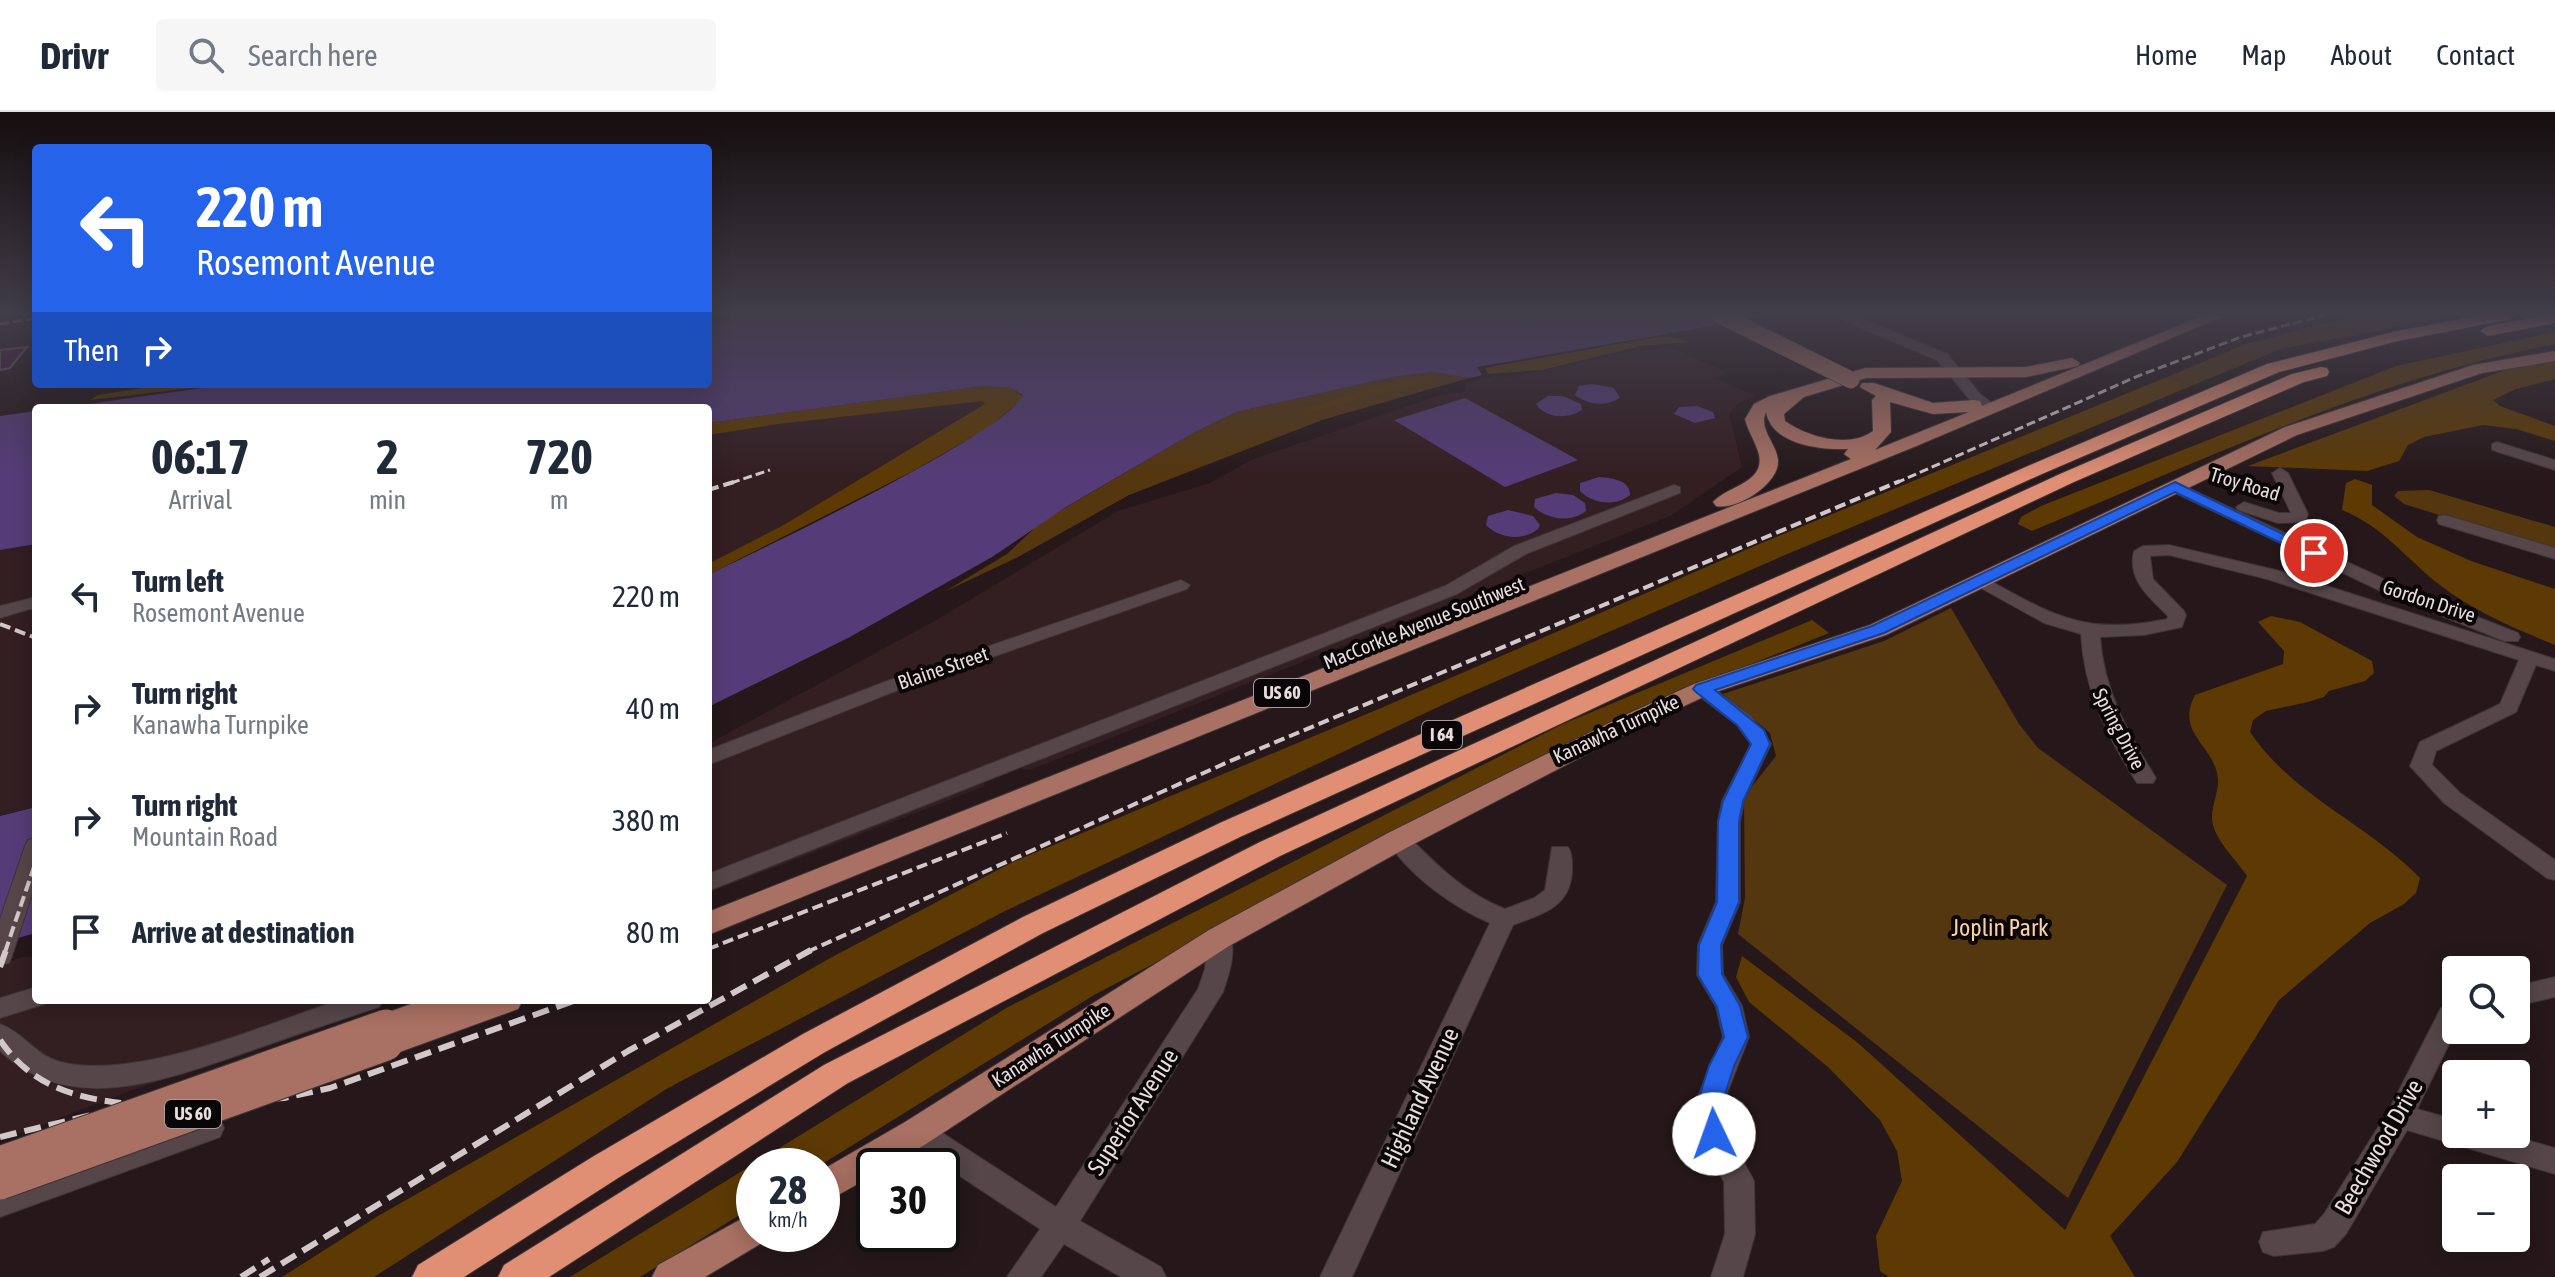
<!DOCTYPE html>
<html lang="en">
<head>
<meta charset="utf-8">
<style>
	body { margin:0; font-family:"Asap Condensed",sans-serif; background:#f6f6f7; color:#1f2937; height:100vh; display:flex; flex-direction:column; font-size:30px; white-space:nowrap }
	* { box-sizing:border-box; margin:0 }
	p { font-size:26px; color:#747a83 }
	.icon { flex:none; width:44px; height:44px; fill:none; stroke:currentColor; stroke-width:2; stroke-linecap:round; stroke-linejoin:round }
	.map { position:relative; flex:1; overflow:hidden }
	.panel { position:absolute; left:32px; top:292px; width:680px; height:600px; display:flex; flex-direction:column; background:#fff; border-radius:8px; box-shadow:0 4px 20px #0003 }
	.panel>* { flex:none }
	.banner { position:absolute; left:32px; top:32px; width:680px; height:244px; border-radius:8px; box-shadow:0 4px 20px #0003; background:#2563eb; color:#fff; overflow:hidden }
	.controls { position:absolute; left:2442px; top:844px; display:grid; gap:16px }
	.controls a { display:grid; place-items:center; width:88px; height:88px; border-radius:8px; background:#fff; box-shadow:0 4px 20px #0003; font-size:40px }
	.speed { position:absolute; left:736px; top:1036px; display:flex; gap:16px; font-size:40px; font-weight:700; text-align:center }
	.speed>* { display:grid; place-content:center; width:104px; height:104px; border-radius:50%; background:#fff; box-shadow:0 4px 20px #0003; line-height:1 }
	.speed small { font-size:20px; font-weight:400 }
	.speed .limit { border:4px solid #111; border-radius:12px; background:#fff; color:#111 }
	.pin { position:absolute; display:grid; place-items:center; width:68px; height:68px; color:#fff; margin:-34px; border:4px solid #fff; border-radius:50%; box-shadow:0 2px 8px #0007 }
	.me { position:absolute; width:88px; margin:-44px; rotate:357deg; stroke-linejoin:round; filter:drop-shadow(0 0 6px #0008) }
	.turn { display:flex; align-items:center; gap:28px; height:168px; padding:0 32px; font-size:36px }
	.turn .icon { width:104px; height:104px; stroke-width:2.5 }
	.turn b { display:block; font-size:56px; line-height:68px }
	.then { display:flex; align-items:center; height:76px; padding:0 32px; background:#0003; gap:16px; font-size:30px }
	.eta { display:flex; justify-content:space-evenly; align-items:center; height:136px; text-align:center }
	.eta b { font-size:48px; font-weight:700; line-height:56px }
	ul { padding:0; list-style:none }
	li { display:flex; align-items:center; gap:24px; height:112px; padding:0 32px }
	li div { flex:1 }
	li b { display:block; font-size:30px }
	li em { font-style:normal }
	header { display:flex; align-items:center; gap:48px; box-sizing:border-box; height:112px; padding:0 40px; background:#fff; border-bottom:2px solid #e0e1e3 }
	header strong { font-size:38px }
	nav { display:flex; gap:44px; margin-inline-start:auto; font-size:28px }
	.search { width:560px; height:72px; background:#f6f6f7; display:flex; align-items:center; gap:20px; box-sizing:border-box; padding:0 28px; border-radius:8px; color:#747a83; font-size:30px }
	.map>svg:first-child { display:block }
	.built { fill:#331e22 }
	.green { fill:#55370f }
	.forest { fill:#5d3a04 }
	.water { fill:#553c78 }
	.building { fill:#481340; stroke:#685b65; stroke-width:2 }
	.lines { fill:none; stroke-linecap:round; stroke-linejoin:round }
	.minor-casing { stroke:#3e3436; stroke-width:2 }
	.major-casing { stroke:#3e3436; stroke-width:2 }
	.highway-casing { stroke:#3e3436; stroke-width:2 }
	.minor { fill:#564649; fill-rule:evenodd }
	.major { fill:#a97163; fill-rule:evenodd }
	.highway { fill:#e08e74; fill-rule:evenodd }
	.rail-far2 { stroke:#d2c7c9; stroke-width:3; stroke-dasharray:9 4; stroke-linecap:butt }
	.rail-far1 { stroke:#d2c7c9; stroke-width:4; stroke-dasharray:11 5; stroke-linecap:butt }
	.rail { stroke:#d2c7c9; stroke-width:6; stroke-dasharray:17 8; stroke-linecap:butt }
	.major-bridge-far1-casing { stroke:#3e3436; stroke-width:18; stroke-linecap:butt }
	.major-bridge-casing { stroke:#3e3436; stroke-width:35; stroke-linecap:butt }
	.major-bridge-far1 { stroke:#a97163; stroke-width:17 }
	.major-bridge { stroke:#a97163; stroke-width:33 }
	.route { fill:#2563eb; stroke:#184099; stroke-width:2 }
	.labels { text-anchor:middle; stroke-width:8; stroke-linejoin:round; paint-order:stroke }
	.shield { fill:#0a0506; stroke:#a59c9e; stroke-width:2 }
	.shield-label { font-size:18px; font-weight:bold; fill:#e8dddf }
	.street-label { font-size:20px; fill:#e8dddf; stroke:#0a0506 }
	.near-park-label { font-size:24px; fill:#f9d0a0; stroke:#0a0506 }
	.near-street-label { font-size:24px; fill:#e8dddf; stroke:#0a0506 }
</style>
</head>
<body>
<header>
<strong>Drivr</strong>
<div class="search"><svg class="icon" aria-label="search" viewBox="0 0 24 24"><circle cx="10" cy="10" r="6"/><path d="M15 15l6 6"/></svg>Search here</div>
<nav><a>Home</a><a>Map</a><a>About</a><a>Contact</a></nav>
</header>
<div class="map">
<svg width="2555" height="1165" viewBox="0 0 2555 1165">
	<rect width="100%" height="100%" fill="#26181a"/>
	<g class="built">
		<polygon points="1671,236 1728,261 1715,266 1755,284 1740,290 1729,302 1742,355 1672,403 1030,658 1022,657 1013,652 982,666 985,674 708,781 708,632 940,506 1118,399 1210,371 1251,348 1440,283 1465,279 1467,270 1496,264 1511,265 1628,240"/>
		<polygon points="1019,280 708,463 708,311 901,283"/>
		<polygon points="36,432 36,695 0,703 0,438"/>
		<polygon points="24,845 36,846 36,888 397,888 127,980 0,1029 0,852"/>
	</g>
	<g class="green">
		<polygon points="2356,203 2460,203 2281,237 2191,274 2167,265 2243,233"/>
		<polygon points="1433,260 1469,266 1322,308 1129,383 1018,445 944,480 1007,442 1041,410 1195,320 1236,300 1393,265"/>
		<polygon points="2429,378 2555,415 2555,439 2404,392 2394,384 2398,379"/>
		<polygon points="1951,496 2019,612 2038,636 2227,773 2068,1086 1738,822 1745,786 1744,690 1750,677 1776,644 1770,621 1723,582 1884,529"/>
	</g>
	<g class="forest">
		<path d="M2555,220V232C2373,267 2202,348 2032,419L2018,412L2021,405L2041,394L2396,254Z"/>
		<polygon points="1657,225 1673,225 1689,230 1641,234 1542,258 1488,262 1485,256"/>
		<polygon points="2555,247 2555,267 2516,277 2493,288 2500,294 2555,314 2555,329 2516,317 2483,313 2424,325 2408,333 2399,349 2367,359 2248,354 2516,254"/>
		<polygon points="1429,264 1439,267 1306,301 1304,297 1392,270"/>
		<polygon points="2167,265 2191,274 1792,440 1453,588 1005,799 668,976 374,1165 282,1165 378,1104 832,845 1013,750 1381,596 1764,430"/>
		<polygon points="168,272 225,272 90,288 98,283"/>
		<polygon points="985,274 1010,276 1023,284 1022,288 986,317 913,359 708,463 708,452 782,414 985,292 983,289 778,312 708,323 708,311"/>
		<path d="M2355,367L2372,373V393L2417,425L2471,449L2555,477V533C2516,517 2473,499 2440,473C2405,446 2384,415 2342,398L2346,371Z"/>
		<path d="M2271,504L2300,510L2372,549L2374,561L2365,569L2329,579L2324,585L2308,590L2266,599L2253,608L2250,620C2293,684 2368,712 2420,766L2416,781L2404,792L2370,811L2279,888L2177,1050L2110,1124L2135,1165H1889L1880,1159L1876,1124L1902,1069L1897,1039L1880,1008L1828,955L1749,890L1736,865L1742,844L1858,931L2065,1118L2247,764C2236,747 2212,726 2212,705C2212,690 2221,677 2217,661C2210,631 2176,620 2195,583L2283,552L2284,539L2258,510Z"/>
		<polygon points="1812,508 1829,521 1634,599 1094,883 819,1054 754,1054 754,1094 640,1165 570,1165 1008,895 1563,612"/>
	</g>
	<g class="water">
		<path d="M1760,203L1690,218L1477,255L1482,263L1469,266L1433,260L1393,265L1236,300L1195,320L1066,395L992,445L848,526L708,595V463C757,439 1009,320 1023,283L1010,276L985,274L708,311V296H60L230,272H708V212L744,204Z"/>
		<path d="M1593,272L1614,276L1620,286C1606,295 1588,293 1575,283L1579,274Z"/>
		<path d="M1548,284H1563L1581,292L1582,298C1568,307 1546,307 1536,292Z"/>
		<polygon points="1465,286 1578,348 1505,375 1394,308"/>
		<polygon points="1697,294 1713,300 1715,306 1695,311 1674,302 1679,295"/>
		<polygon points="36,299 36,432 0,438 0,304"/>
		<path d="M1599,365C1612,366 1630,368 1630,383C1615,395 1593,392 1580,379V371Z"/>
		<path d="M1556,381L1573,383L1585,391L1586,399C1571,411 1548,408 1534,395L1535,387Z"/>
		<path d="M1508,398L1533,404L1540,413L1538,417C1523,429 1500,427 1486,413L1488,404Z"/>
		<polygon points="36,695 36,821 0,831 0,704"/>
	</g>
	<polygon class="building" points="27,235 10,256 0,258 0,238"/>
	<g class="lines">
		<g class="minor-casing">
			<g id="minor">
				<polygon points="1842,203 1853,203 1947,242 1981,283 1999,296 1992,300 1971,289 1937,248 1842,208"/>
				<polygon points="2497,330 2555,348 2555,358 2492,338 2492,332"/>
				<polygon points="2280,356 2288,361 2308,402 2305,410 2278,411 2238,398 2236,395 2244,390 2279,401 2291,401 2272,361"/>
				<polygon points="2175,370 2399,474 2518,521 2520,525 2518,529 2504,529 2387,482 2169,378 2167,375"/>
				<polygon points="1674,373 1680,375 1680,381 1526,442 1457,482 708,779 708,762 1445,474 1514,434"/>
				<polygon points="2445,403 2555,436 2555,447 2439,412 2437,408 2439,404"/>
				<path d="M2169,433L2280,459L2555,547V559L2536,553L2516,600L2436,639L2432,653L2460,681L2555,748V768L2547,766L2444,691L2410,654L2420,630L2500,592L2519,548L2267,467L2169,443L2150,444L2153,467L2184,499L2186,503L2182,515L2144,523L2100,525C2104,579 2128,621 2156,666L2153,671H2137C2107,624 2084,579 2081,522L2044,511L1970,470L1979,465L1985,466C2054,504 2086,524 2167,507L2168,504C2149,485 2127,468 2134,439L2143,434Z"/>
				<polygon points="1181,468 1190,473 1187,477 901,577 708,653 708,638 887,569"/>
				<polygon points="36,485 36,498 30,497 0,506 0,494"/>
				<polygon points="1702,571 1709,573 1751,604 1771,632 1744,689 1740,710 1740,790 1722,833 1723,862 1742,894 1749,925 1724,989 1728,1021 1754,1069 1755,1122 1743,1165 1711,1165 1725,1122 1724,1070 1700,1022 1696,989 1723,925 1716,895 1697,863 1698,833 1716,790 1718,710 1722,689 1751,632 1736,612 1695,581 1692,577"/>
				<path d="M1398,720L1406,722C1437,753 1464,781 1505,797L1534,786L1545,778L1552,735H1568C1573,743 1572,752 1572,761C1569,796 1542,802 1513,813L1352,1165H1320L1490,811C1453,795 1408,763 1387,728L1390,722Z"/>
				<polygon points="36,726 36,770 12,844 9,851 0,853 0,807 25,734 28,728"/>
				<path d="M1219,817L1228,820C1238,837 1229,862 1223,880L1080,1109L1161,1155L1166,1165H1121L1064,1132L1041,1165H1007L1040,1117L907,1029L903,1020L907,1011L917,1008L927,1011L1056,1095L1198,877L1205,857L1207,826L1210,820Z"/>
				<polygon points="2555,865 2555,885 2516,894 2516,874"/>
				<polygon points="36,875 36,888 47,888 45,892 0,906 0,886"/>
				<path d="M339,888H383L379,895C336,909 293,924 250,939C170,966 72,1007 0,939V912C23,920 36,944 61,950C137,969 264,913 339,888Z"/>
				<polygon points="2456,891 2456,918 2417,997 2456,1008 2456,1022 2505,1022 2555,1036 2555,1062 2407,1018 2346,1122 2334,1135 2323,1139 2274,1144 2263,1140 2259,1130 2263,1120 2315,1112 2324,1102 2390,996 2441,896"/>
				<polygon points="210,1004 220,1007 224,1016 220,1025 0,1105 0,1079"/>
			</g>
		</g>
		<g class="major-casing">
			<g id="major">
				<path d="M2205,203H2226L1914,335L708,823V800L1851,347L1844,342L1848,337C1821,338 1772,333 1766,300C1758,317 1777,332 1778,348C1780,372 1736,399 1716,394L1713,390C1727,374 1765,371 1759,343C1756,330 1748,320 1745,307L1754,292L1770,284L1865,256L2026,255L2072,246L2080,251L2078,254L2026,265L1866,266L1804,285L1784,302L1785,309C1807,325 1849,337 1873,319L1872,288L1876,284L1860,275L1862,271H1874L1933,291L1974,288L1980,289L1982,294ZM1890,290L1933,302L1969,300L1875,338L1891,320Z"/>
				<polygon points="2555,239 2555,249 2482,261 2297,323 1886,523 1710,582 1641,614 1408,735 1229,834 929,1030 890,1054 874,1054 874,1063 822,1092 822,1058 905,1010 1209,818 1388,721 1623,604 1694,572 1870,513 2285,315 2473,253"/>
				<polygon points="422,888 523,888 518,897 386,945 375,941 370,932 375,923 370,914 375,905"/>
				<polygon points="754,1100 754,1122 769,1122 767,1128 705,1165 652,1165 658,1153"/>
			</g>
		</g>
		<g class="highway-casing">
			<g id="highway">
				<polygon points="2484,203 2515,203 2507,208 2398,229 2279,260 2042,362 1242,724 1043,821 825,940 618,1066 464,1165 412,1165 418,1153 594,1044 803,922 1023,805 1222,710 2028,354 2267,252 2397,219"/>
				<polygon points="2548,203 2555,203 2555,211 2488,224 2480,219 2488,214"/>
				<polygon points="2321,255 2327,256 2329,260 2327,264 2304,270 2074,370 1280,744 848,971 549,1165 498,1165 504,1153 824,953 1260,730 2060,362 2292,262"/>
			</g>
		</g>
		<use href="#minor" class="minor"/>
		<use href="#major" class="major"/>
		<use href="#highway" class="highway"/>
		<g class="rail-far2">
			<polyline points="0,212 36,206"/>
			<polyline points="731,371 770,358"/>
			<polyline points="1896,371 2138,264 2241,225 2325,203"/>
		</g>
		<g class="rail-far1">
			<polyline points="708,378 737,369"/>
			<polyline points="0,512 36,526"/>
			<polyline points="708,837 1007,721"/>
			<polyline points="5,840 36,749"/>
			<polyline points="807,840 1228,650 1900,369"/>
		</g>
		<g class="rail">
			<polyline points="0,855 6,838"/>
			<path d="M0,928C30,972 70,985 121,991"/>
			<polyline points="0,1025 112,998 284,986 330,976 576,888"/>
			<polyline points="241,1165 269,1147"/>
			<polyline points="260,1165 628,939 811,838"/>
		</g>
		<g class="major-bridge-far1-casing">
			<polyline id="major-bridge-far1" points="1720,203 1851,268"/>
		</g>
		<g class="major-bridge-casing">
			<g id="major-bridge">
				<polyline points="0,1051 386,914"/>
				<polyline points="0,1071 386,932"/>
			</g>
		</g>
		<use href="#major-bridge-far1" class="major-bridge-far1"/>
		<use href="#major-bridge" class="major-bridge"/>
	</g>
	<linearGradient id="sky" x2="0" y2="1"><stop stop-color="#150d0e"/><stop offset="0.55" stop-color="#413d49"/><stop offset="1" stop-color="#413d49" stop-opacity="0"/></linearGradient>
	<rect width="2555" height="366" fill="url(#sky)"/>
	<polygon class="route" points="2175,370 2322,441 2314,446 2308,444 2175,380 1884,521 1715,578 1764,618 1770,632 1743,689 1739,710 1739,790 1721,833 1722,862 1740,894 1748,925 1734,954 1723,989 1727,1022 1723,1030 1714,1033 1705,1030 1698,989 1709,954 1724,925 1717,895 1698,863 1699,833 1717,790 1718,710 1723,689 1751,632 1738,614 1696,580 1693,577 1696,573 1872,514"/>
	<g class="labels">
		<g class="shield">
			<rect x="1254" y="567" width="56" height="28" rx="6"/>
			<rect x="1422" y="609" width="40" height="28" rx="6"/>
			<rect x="165" y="988" width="56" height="28" rx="6"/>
		</g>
		<g class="shield-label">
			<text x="1282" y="587">US 60</text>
			<text x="1442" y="629">I 64</text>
			<text x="193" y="1008">US 60</text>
		</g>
		<g class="street-label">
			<text transform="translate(2245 372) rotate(17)" y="7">Troy Road</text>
			<text transform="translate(2429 489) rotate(18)" y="7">Gordon Drive</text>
			<text transform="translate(1424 511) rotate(-22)" y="7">MacCorkle Avenue Southwest</text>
			<text transform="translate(943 556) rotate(-19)" y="7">Blaine Street</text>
			<text transform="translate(1616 617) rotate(-25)" y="7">Kanawha Turnpike</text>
			<text transform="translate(2119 617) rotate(62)" y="7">Spring Drive</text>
			<text transform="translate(1051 933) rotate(-33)" y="7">Kanawha Turnpike</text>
		</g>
		<g class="near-park-label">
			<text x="2000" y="824">Joplin Park</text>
		</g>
		<g class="near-street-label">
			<text transform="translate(1420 986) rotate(-65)" y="8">Highland Avenue</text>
			<text transform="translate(1133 1000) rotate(-57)" y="8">Superior Avenue</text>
			<text transform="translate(2379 1035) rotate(-60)" y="8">Beechwood Drive</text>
		</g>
	</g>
</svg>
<div class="controls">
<a><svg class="icon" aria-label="search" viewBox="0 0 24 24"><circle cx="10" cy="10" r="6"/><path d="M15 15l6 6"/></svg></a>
<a>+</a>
<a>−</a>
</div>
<div class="speed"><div>28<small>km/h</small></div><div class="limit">30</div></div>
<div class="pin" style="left:2314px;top:441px;background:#d93025"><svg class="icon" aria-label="arrive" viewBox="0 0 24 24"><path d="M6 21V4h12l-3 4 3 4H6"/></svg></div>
<svg class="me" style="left:1714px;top:1022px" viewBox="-20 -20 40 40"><circle r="19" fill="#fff"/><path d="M0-13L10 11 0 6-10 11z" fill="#2563eb"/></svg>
<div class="banner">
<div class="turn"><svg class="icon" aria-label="left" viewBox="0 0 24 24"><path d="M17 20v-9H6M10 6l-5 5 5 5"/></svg><div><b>220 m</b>Rosemont Avenue</div></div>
<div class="then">Then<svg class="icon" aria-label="right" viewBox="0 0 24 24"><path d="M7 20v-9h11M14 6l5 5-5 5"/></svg></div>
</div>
<section class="panel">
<div class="eta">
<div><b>06:17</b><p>Arrival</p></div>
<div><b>2</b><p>min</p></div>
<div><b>720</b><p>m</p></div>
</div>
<ul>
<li><svg class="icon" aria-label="left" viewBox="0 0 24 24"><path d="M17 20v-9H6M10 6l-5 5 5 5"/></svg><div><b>Turn left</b><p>Rosemont Avenue</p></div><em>220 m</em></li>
<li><svg class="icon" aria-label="right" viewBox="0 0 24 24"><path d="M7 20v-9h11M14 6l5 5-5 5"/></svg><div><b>Turn right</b><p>Kanawha Turnpike</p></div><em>40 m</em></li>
<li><svg class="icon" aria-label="right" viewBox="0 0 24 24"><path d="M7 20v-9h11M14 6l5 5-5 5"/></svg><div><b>Turn right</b><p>Mountain Road</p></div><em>380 m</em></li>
<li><svg class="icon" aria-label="arrive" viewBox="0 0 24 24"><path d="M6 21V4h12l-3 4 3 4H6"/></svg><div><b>Arrive at destination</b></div><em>80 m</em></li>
</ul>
</section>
</div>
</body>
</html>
